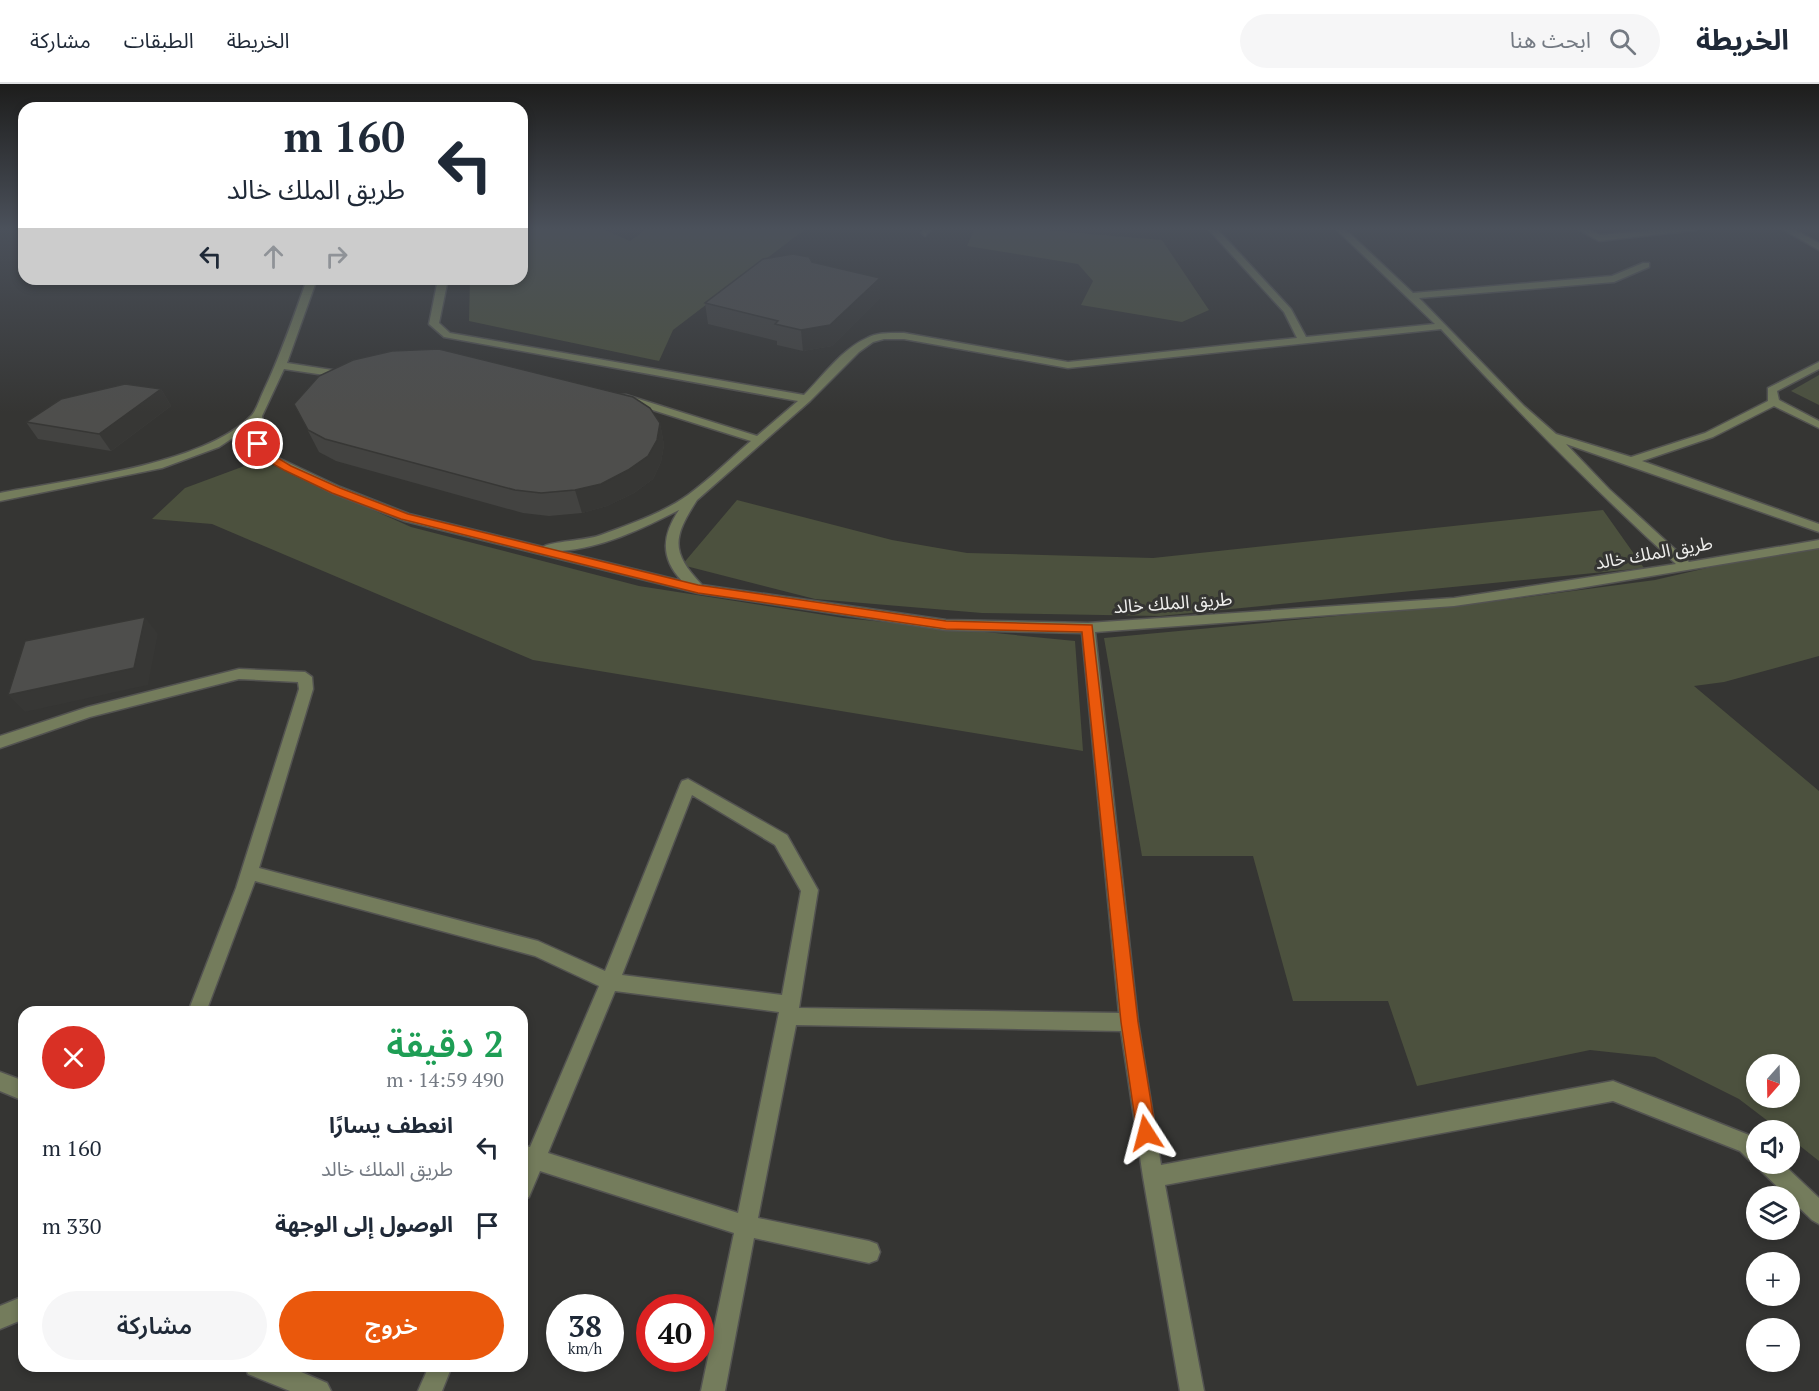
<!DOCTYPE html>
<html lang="ar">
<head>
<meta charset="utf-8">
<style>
	body { margin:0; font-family:"PT Serif","Noto Sans Arabic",serif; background:#f6f6f7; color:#1f2937; direction:rtl; height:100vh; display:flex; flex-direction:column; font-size:22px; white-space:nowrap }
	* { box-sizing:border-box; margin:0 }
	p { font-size:20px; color:#747a83 }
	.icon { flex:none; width:33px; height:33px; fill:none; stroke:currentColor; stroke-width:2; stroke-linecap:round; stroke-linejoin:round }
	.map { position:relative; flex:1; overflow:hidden; direction:ltr }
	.details { position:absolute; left:18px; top:922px; width:510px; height:366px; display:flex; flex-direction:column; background:#fff; border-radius:18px; box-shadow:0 3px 9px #0003; direction:rtl }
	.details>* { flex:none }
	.guide { position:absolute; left:18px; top:18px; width:510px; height:183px; border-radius:18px; box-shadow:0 3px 9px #0003; direction:rtl; background:#fff; color:#1f2937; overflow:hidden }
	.needle { width:39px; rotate:200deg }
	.controls { position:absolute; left:1746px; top:970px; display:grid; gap:12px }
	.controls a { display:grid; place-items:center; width:54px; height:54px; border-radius:50%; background:#fff; box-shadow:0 3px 9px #0003; font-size:30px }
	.speed { position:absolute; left:546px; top:1210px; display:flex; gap:12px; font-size:30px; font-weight:700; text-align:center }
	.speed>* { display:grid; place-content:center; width:78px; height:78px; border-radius:50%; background:#fff; box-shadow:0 3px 9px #0003; line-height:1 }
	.speed small { font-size:15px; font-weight:400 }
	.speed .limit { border:9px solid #d22; background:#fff; color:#111 }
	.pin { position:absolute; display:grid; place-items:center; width:51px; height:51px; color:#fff; margin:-26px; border:3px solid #fff; border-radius:50%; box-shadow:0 2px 6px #0007 }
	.me { position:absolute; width:66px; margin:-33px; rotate:351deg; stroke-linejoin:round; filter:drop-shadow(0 0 4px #0008) }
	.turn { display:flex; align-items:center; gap:21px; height:126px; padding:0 24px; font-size:27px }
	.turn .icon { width:78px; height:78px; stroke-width:2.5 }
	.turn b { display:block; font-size:42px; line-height:51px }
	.lanes { display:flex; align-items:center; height:57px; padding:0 24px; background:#0003; justify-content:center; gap:30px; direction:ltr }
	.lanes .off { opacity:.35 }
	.round { display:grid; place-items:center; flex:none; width:63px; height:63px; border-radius:32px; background:#f6f6f7 }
	.summary { display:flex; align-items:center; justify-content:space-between; height:102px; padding:0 24px }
	h1 { font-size:36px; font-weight:600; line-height:45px; color:#1e9e55 }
	.cta { display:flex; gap:12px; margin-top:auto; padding:12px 24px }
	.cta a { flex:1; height:69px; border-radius:36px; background:#ea580c; color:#fff; font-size:24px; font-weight:600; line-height:69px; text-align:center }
	.cta a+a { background:#f6f6f7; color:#1f2937 }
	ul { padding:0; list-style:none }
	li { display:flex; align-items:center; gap:18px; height:78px; padding:0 24px }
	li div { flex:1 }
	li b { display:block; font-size:22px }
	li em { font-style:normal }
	header { display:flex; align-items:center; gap:36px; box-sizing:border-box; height:84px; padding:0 30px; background:#fff; border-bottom:2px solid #e0e1e3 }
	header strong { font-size:28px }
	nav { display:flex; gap:33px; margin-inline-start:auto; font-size:21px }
	.search { width:420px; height:54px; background:#f6f6f7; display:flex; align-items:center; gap:15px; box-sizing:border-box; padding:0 21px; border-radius:33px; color:#747a83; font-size:22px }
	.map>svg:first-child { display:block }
	.green { fill:#4c513e; fill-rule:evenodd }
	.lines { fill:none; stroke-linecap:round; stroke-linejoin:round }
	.minor-casing { stroke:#535351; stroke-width:3 }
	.minor { fill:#747c5c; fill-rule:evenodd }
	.wall { fill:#434341 }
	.shaded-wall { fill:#373735 }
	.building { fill:#4e4e4c; stroke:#373735; stroke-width:1.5 }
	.route { fill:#ea580c; stroke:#983908; stroke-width:1.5 }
	.labels { text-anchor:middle; stroke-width:6; stroke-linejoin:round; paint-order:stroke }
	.street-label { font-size:18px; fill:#eeeeec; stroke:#353533 }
</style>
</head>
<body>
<header>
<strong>الخريطة</strong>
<div class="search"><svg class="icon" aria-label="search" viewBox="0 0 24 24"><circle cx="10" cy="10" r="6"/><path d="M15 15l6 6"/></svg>ابحث هنا</div>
<nav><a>الخريطة</a><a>الطبقات</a><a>مشاركة</a></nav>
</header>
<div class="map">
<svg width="1819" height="1307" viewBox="0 0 1819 1307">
	<rect width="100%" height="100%" fill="#353533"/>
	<g class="green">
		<polygon points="522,146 605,146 630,157 645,146 804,146 673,246 659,277 469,237 470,195 522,195"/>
		<polygon points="974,146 1042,146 1162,156 1209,226 1182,238 1081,221 1093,197 1078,180 967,162"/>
		<polygon points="1819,291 1819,321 1791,307"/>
		<polygon points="261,376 411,443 639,502 844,534 1075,557 1083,667 533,576 212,440 152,435 185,404"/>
		<polygon points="737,416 892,456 967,469 1153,474 1603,426 1644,484 1160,532 982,529 815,515 682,481"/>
		<path d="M1819,458V572L1724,598L1694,602L1819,707V1077L1790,1054V1047H1781L1739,1015L1655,973L1590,966L1417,1002L1388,917H1293L1253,772H1142L1104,554L1497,517L1655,496ZM1756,981H1790V1014H1756Z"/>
	</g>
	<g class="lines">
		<g class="minor-casing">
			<g id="minor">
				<polygon points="923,146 931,146 925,152 921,149"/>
				<path d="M1209,146H1218L1291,225L1306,253L1435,240L1337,146H1346L1413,209L1612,192L1643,179H1649V183L1614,198L1419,214L1524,322L1556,350L1631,373L1705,349L1768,317V304L1819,278V285L1777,307L1779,316L1819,337V344L1774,322L1713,353L1642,377L1819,440V448L1566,360L1609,405L1689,478L1819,456V464L1573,505L1454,522L1095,548L1138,938L1161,1081L1613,997L1754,1053L1756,1055V1079L1749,1076L1740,1067L1613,1017L1165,1101L1204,1307H1180L1143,1093L1121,947L796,941L758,1134L869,1157L877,1160L880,1168L877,1176L869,1179L754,1154L725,1307H701L734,1149L540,1087L529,1113L522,1116V1061L530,1063L599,902L535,872L255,797L206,928H188L236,804L299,605L298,598L239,595L90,633L0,664V652L88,623L239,585L305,588L312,593L313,605L259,784L538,857L605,887L680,701L682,697L688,695L787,751L818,806L799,924L1119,929L1082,549L946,546L698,509L405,437L332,409L264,375L253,360L252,341L219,363L162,384L0,417V409C66,396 205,381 252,331C257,325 260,314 264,306C281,270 294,232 307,195H317L287,279L345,288L350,291L345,294L284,285L262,332L265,360L272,371L340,403L409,430L543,463C551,457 586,457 601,451C630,440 663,429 688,411C710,395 730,375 751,357L618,315V311H626L757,352L798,317L444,253L429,240L438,195H448L439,239L450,249L804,311C822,293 842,265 867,254C878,248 891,249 904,249L1068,278L1297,254L1284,228ZM1441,245C1516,326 1594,405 1676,480L1454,514L1088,539L946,536L702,501C670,468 673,453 697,416L810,317L859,268L873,258L884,255H904L1068,284ZM679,426C662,451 660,474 682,497L560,467C602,464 642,445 679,426ZM692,711L775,761L801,807L782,911L622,891ZM615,907L779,928L738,1129L548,1069Z"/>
				<polygon points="1579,146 1590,146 1600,151 1658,146 1696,146 1599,157"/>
				<polygon points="1784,146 1795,146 1819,159 1819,166"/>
				<polygon points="0,988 24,997 24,1017 0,1007"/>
				<polygon points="1758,1080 1783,1080 1819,1114 1819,1140 1812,1136 1761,1087"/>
				<polygon points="24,1212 24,1235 0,1245 0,1222"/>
				<polygon points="245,1282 287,1282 327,1299 331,1307 290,1307 248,1290"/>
				<polygon points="429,1282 452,1282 442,1307 418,1307"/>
			</g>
		</g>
		<use href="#minor" class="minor"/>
	</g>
	<g class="wall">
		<polygon points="812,178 880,214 832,262 803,267 777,261 777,257 708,240 705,219"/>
		<polygon points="161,305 171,322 111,367 38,355 26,338"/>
		<polygon points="294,320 660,339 664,361 661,378 653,395 634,409 607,422 582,429 549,432 523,429 336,377 319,368"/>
	</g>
	<g class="shaded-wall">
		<polygon points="880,194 880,214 832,262 803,267 801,246"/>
		<polygon points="161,305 171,322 111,367 99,350"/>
		<polygon points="660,339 664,361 661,378 653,395 634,409 607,422 582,429 575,406"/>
		<polygon points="145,533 158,550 148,601 25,628 8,611"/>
	</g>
	<g class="building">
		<polygon points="793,170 809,173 812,178 880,194 830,241 801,246 775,240 778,237 705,219 763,175"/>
		<polygon points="439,265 633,313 650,324 660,339 657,356 648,372 628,386 601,400 575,406 541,409 515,406 325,355 308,346 294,320 319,292 353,276 392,267"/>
		<polygon points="125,300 161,305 99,350 26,338 61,315"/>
		<polygon points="145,533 134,584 8,611 25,557"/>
	</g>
	<linearGradient id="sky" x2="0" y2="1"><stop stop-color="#1d1d1c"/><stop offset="0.44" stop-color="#4b515b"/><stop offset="1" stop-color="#4b515b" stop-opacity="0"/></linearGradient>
	<rect width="1819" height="329" fill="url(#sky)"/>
	<polygon class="route" points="255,358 262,358 271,370 291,382 340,404 408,430 698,501 946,537 1092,541 1138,938 1156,1049 1153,1055 1146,1058 1140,1055 1137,1049 1121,938 1082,548 946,545 698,509 401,435 332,409 284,386 264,375 253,360"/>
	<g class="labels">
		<g class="street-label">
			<text transform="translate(1654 469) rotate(-10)" y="6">طريق الملك خالد</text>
			<text transform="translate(1173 519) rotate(-4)" y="6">طريق الملك خالد</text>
		</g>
	</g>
</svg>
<div class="controls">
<a><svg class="needle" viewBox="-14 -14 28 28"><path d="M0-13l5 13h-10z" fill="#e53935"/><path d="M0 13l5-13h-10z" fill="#747a83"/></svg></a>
<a><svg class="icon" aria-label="sound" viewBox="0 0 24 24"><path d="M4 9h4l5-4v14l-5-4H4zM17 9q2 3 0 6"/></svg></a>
<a><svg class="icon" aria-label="layers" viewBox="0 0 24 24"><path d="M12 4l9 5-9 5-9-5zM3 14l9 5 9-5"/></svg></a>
<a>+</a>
<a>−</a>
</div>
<div class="speed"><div>38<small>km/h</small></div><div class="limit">40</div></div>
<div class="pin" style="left:258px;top:360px;background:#d93025"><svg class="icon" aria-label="arrive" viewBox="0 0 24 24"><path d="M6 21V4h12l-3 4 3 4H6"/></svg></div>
<svg class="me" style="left:1146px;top:1049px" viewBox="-20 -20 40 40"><path d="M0-17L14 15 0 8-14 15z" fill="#ea580c" stroke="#fff" stroke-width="4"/></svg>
<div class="guide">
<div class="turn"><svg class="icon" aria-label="left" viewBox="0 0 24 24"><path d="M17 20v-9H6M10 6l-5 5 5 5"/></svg><div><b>160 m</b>طريق الملك خالد</div></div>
<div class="lanes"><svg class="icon" aria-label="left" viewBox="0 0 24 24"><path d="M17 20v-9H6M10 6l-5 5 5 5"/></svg><svg class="icon off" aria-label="ahead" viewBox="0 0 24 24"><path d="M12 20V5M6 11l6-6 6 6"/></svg><svg class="icon off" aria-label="right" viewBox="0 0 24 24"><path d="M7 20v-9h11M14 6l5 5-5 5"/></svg></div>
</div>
<section class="details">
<div class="summary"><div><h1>2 دقيقة</h1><p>490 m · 14:59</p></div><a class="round" style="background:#d93025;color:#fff"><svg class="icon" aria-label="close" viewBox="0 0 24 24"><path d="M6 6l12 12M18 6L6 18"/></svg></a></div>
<ul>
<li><svg class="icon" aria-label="left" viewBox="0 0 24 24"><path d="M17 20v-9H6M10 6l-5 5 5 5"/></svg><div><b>انعطف يسارًا</b><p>طريق الملك خالد</p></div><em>160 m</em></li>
<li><svg class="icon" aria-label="arrive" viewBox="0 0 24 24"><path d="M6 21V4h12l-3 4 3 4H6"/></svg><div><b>الوصول إلى الوجهة</b></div><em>330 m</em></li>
</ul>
<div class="cta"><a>خروج</a><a>مشاركة</a></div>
</section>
</div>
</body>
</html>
